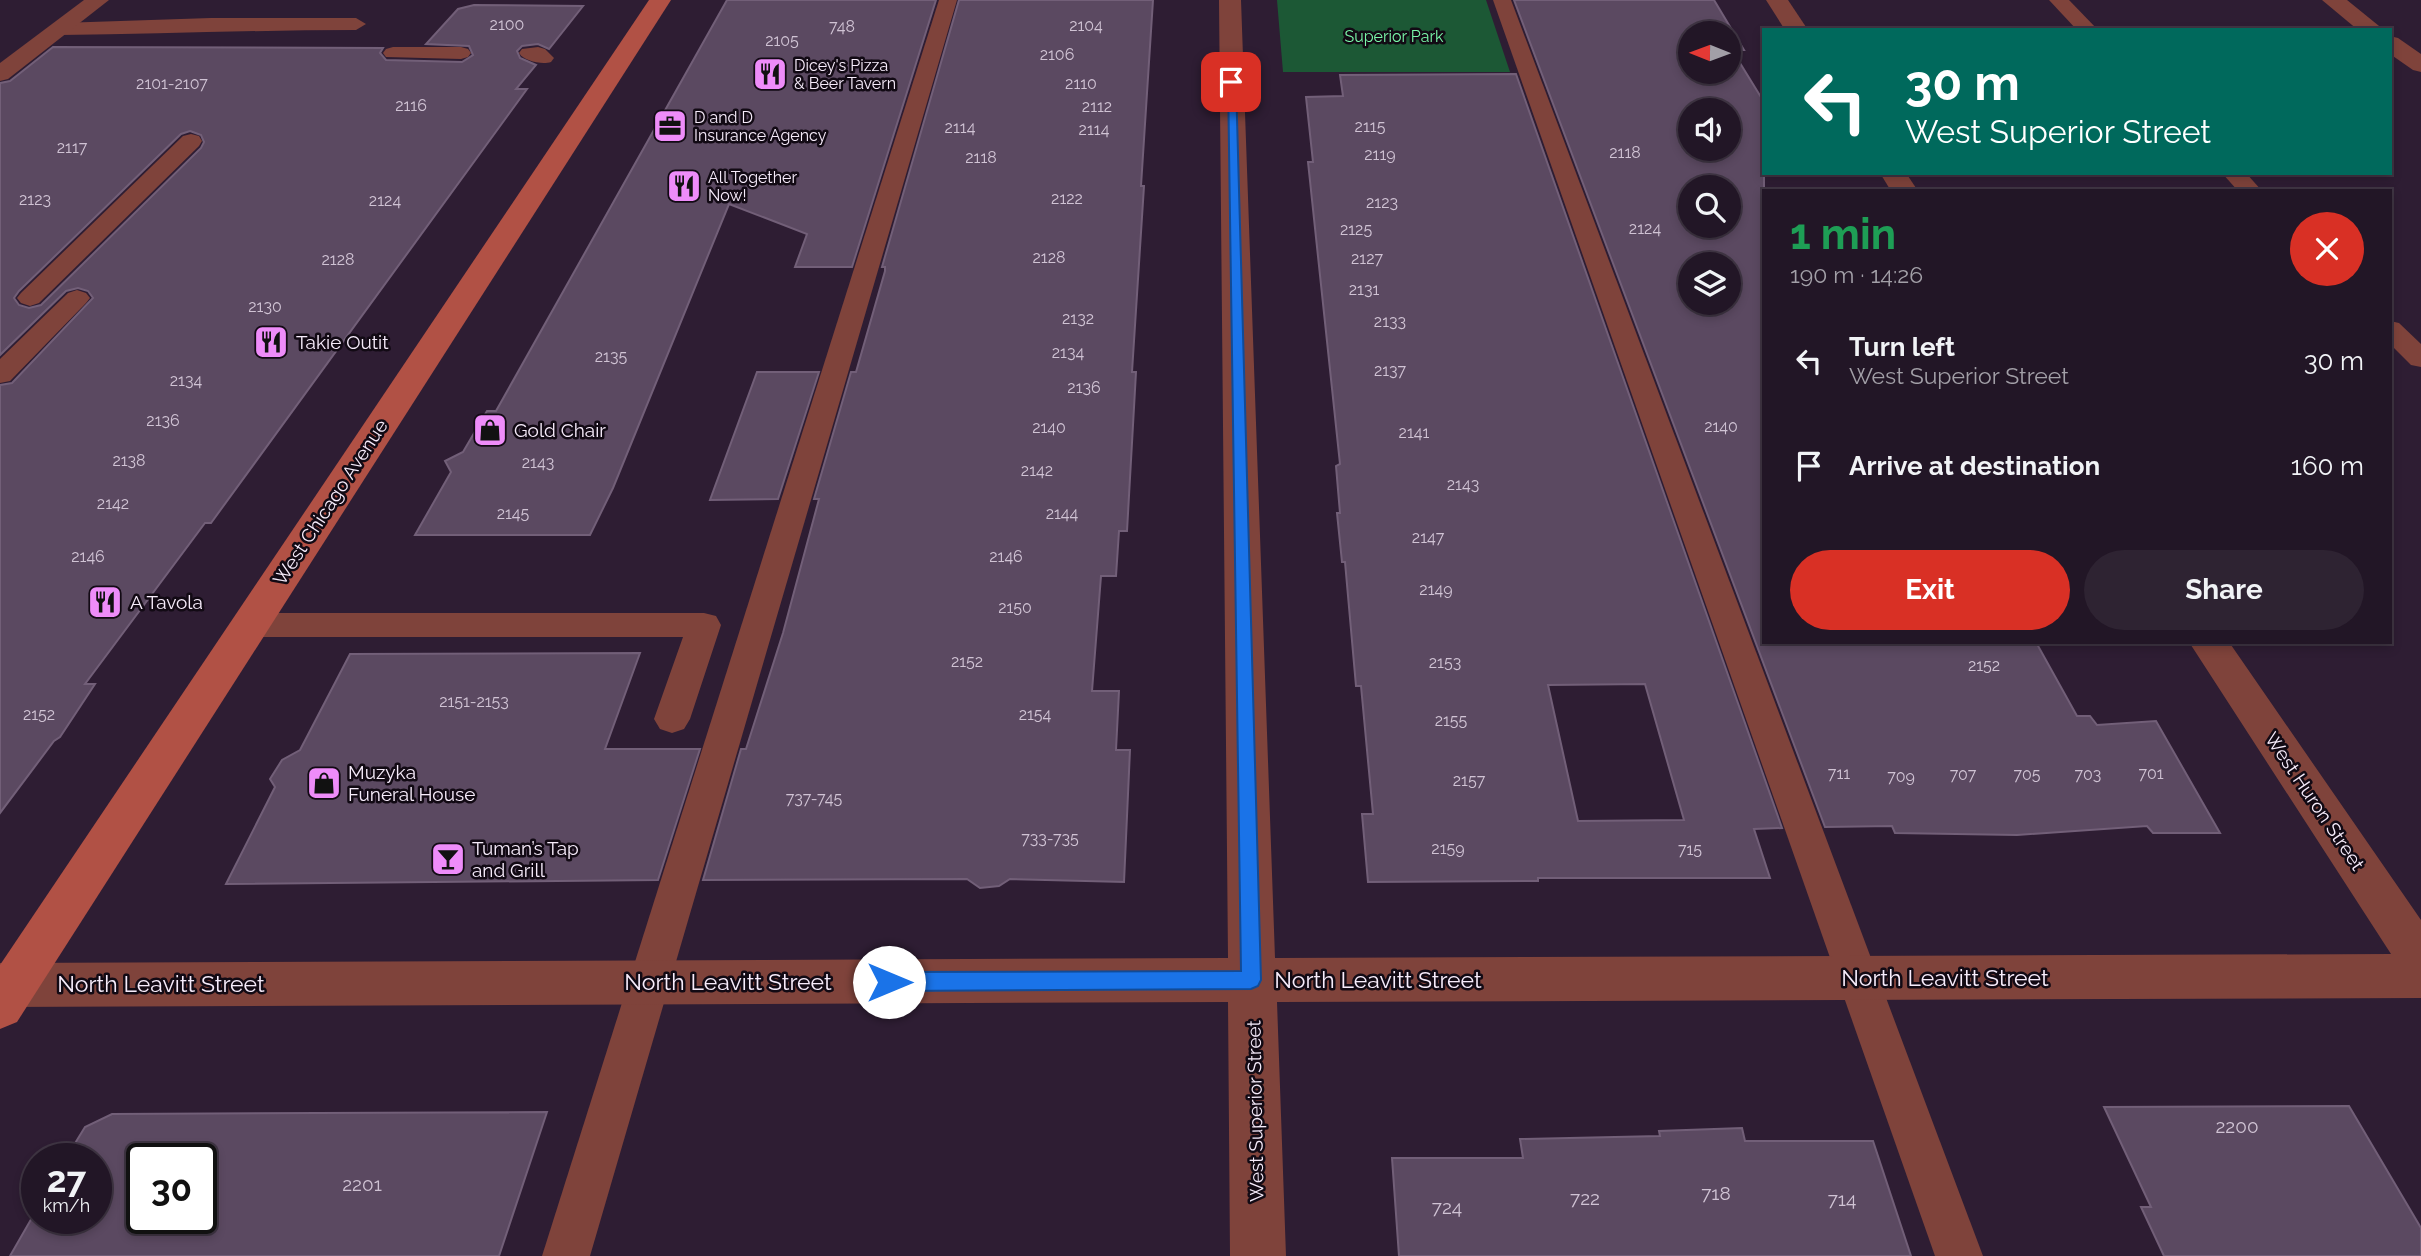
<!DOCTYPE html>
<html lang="en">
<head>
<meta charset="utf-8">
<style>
	body { margin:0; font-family:Raleway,sans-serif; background:#2e2332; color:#f1f3f6; height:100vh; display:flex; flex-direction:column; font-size:26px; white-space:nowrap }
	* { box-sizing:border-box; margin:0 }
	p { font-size:23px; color:#a29fa7 }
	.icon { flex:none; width:38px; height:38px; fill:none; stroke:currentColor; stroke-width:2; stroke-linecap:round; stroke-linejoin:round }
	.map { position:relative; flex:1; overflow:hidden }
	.panel { position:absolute; left:1762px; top:189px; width:630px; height:455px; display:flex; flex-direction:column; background:#221626; border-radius:0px; box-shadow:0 4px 10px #0003,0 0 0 2px #3f3543 }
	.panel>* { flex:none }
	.guide { position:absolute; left:1762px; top:28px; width:630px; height:147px; border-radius:0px; box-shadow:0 4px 10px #0003,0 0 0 2px #3f3543; background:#00695c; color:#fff; overflow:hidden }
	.needle { width:46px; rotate:271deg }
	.buttons { position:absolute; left:1678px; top:21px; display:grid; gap:14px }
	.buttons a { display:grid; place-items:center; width:63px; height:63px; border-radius:50%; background:#221626; box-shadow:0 4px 10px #0003,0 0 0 2px #3f3543; font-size:35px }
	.speed { position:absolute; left:21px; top:1143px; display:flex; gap:14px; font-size:35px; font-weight:700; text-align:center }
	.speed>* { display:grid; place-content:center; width:91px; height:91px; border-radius:50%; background:#221626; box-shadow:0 4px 10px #0003,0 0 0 2px #3f3543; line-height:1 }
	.speed small { font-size:18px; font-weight:400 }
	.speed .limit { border:4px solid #111; border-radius:10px; background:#fff; color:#111 }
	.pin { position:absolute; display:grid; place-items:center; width:60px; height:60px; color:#fff; margin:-30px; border-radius:14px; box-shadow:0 4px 10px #0006 }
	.me { position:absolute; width:77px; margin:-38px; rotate:90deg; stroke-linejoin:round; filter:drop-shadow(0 0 5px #0008) }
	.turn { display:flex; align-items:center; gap:24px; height:147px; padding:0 28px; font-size:32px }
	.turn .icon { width:91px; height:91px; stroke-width:2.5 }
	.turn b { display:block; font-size:49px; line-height:60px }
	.round { display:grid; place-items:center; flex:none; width:74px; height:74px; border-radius:37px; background:#2e2332 }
	.summary { display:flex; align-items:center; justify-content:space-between; height:119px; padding:0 28px }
	h1 { font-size:42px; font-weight:700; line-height:52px; color:#1e9e55 }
	.button { display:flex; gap:14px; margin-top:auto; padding:14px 28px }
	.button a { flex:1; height:80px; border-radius:42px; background:#d93025; color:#fff; font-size:28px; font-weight:700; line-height:80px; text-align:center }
	.button a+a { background:#2e2332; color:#f1f3f6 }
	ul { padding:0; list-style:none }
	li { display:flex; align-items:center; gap:21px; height:105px; padding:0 28px }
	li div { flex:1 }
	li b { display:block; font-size:26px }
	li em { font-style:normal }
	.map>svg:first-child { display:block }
	.green { fill:#1c5835 }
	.building { fill:#5b4961; stroke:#725f78; stroke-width:2; fill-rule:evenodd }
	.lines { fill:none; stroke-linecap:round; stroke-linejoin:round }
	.service { fill:#7f433b; fill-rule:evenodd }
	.minor { fill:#7f433b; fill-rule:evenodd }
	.secondary { fill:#b15145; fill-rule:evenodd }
	.route { fill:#1a73e8; stroke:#114b97; stroke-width:2 }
	.labels { text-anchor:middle; stroke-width:5; stroke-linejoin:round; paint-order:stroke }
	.number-label { font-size:16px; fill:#d0c3d4 }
	.far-park-label { font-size:16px; fill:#7bf9aa; stroke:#120a14 }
	.far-poi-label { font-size:16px; fill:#f7ecfb; stroke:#120a14; text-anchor:start }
	.poi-label { font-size:19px; fill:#f7ecfb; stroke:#120a14; text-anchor:start }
	.street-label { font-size:19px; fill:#f7ecfb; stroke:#120a14 }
	.near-number-label { font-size:19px; fill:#d0c3d4 }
	.near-street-label { font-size:23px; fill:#f7ecfb; stroke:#120a14 }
</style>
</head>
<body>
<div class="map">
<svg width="2421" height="1256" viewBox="0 0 2421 1256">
	<rect width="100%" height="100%" fill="#2e1d33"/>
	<polygon class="green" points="1277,0 1486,0 1510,72 1283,72"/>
	<g class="building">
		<polygon points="727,0 936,0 852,267 795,267 807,234 729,204 613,488 590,535 415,535 451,472 445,461 463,452 487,411 496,411"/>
		<polygon points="959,0 1153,0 1141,186 1144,186 1132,372 1136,372 1127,531 1119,531 1116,576 1101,576 1092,691 1119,691 1116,750 1130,750 1124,882 1010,879 999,886 980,888 967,879 703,880 741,749 746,749 783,633 819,499 814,499 851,372 856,372 885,271 885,267 882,267"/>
		<path d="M1514,0H1714L1744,50H1732L1764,102V642H1825L1827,645L2037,644L2077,716H2090L2097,725L2156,721L2220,833H2153L2147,826L2017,835L1895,833L1892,826L1825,827ZM1690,33H1729V72H1690ZM1690,110H1729V149H1690ZM1690,187H1729V226H1690ZM1690,264H1729V303H1690Z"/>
		<path d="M474,5L583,6L549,49L538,44L522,46L517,51L520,58L536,65L516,89H527L211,523H205L85,684H95L60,737L54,741L0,813V385L12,383L93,298L88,291L78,288L66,291L0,355V83L10,81L53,47L383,48L380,53L386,60L462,62L473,55L469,46L426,44L458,9ZM190,131L201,135L204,142L201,148L41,305L29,308L19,305L14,298L19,291L181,134Z"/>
		<path d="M1516,74L1782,828L1754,829L1770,878H1538V881L1368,882L1362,814H1373L1361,686H1356L1345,562H1342L1337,513H1340L1336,466L1340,464L1308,162H1313L1306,97L1343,96L1340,75ZM1645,684L1684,820L1578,821L1548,685Z"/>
		<polygon points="757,372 819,372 778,499 710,500"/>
		<polygon points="640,653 605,749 700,749 658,880 226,884 275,787 270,779 282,760 300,750 350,654"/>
		<polygon points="2349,1106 2421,1228 2421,1256 2164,1256 2141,1207 2151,1207 2104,1107"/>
		<path d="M547,1112L499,1256H10L37,1209V1218H96V1158H66L85,1127L112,1114ZM142,1158H201V1218H142Z"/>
		<polygon points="1742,1128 1745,1141 1873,1141 1911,1256 1399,1256 1392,1158 1523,1158 1520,1139 1660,1136 1659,1131"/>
	</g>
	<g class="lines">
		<g class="service">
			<polygon points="939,0 957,0 590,1256 542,1256"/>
			<polygon points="1493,0 1511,0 1983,1256 1935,1256"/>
			<polygon points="2049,0 2069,0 2098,30 2077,30"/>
			<path d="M211,18H356L366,24L356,30C257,30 159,34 60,35L50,29L60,23Z"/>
			<polygon points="393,47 461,47 468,49 471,53 468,57 461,59 386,57 383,53 386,49"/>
			<path d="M538,47L545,49L554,58L551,62C542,65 524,61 519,53L522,49Z"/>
			<polygon points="191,134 199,136 202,141 199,146 39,303 30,306 21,303 17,298 21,293 183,136"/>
			<polygon points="2222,173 2246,173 2262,191 2238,191"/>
			<polygon points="77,290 86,293 90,298 86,303 10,381 0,383 0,359 68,293"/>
			<polygon points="2390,321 2399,323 2421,344 2421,367 2411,365 2390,344"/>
			<polygon points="249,613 704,613 716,616 721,625 690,719 684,729 672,733 660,729 654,719 683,637 249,637 237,634 232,625 237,616"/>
		</g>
		<g class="minor">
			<polygon points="84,0 109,0 8,79 0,81 0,63"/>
			<polygon points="1219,0 1241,0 1275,958 2391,954 2189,642 2229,642 2421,920 2421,998 1277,1002 1286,1256 1230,1256 1228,1002 0,1007 0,963 1228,958"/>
			<polygon points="1766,0 1788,0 1808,30 1785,30"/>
			<polygon points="2322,0 2347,0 2384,30 2358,30"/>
			<polygon points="2390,36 2398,38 2421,54 2421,72 2413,70 2390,54"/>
			<polygon points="1880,173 1906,173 1918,191 1891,191"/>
		</g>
		<polygon class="secondary" points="649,0 671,0 17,1022 0,1029 0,965"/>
	</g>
	<polygon class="route" points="1228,79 1236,82 1261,980 1258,986 1251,989 889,991 882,988 879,982 882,975 889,972 1241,971"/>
	<defs>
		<g id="restaurant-square" transform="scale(1.75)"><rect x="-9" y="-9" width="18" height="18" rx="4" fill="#ee8cf9" stroke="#120a14"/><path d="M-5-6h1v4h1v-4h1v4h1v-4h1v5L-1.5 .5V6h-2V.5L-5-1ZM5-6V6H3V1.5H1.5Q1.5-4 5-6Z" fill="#111"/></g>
		<g id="office-square" transform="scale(1.75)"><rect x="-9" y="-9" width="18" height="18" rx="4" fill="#ee8cf9" stroke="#120a14"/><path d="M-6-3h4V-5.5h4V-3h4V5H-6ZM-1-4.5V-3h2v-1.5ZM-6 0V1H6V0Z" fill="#111"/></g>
		<g id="shop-square" transform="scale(1.75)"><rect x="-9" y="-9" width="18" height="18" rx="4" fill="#ee8cf9" stroke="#120a14"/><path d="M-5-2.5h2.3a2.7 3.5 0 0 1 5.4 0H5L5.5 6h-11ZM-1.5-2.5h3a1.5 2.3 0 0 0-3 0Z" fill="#111"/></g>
		<g id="bar-square" transform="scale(1.75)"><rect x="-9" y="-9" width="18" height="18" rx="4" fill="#ee8cf9" stroke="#120a14"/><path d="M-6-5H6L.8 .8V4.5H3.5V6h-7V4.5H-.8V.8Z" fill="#111"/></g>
	</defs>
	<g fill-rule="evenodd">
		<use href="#restaurant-square" x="770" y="74"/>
		<use href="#office-square" x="670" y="126"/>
		<use href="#restaurant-square" x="684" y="186"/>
		<use href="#restaurant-square" x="271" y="342"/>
		<use href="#shop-square" x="490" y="430"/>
		<use href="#restaurant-square" x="105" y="602"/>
		<use href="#shop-square" x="324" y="783"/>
		<use href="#bar-square" x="448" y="859"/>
	</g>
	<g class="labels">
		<g class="number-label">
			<text x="507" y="30">2100</text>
			<text x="1086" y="31">2104</text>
			<text x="842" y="32">748</text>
			<text x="782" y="46">2105</text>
			<text x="1057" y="60">2106</text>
			<text x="172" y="89">2101-2107</text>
			<text x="1081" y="89">2110</text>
			<text x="411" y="111">2116</text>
			<text x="1097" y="112">2112</text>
			<text x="1370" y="132">2115</text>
			<text x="960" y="133">2114</text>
			<text x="1094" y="135">2114</text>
			<text x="72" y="153">2117</text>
			<text x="1625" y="158">2118</text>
			<text x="1380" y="160">2119</text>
			<text x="981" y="163">2118</text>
			<text x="1067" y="204">2122</text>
			<text x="35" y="205">2123</text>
			<text x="385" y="206">2124</text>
			<text x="1382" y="208">2123</text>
			<text x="1645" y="234">2124</text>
			<text x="1356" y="235">2125</text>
			<text x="1049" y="263">2128</text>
			<text x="1367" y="264">2127</text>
			<text x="338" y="265">2128</text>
			<text x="1364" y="295">2131</text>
			<text x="265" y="312">2130</text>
			<text x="1078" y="324">2132</text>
			<text x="1390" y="327">2133</text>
			<text x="1068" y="358">2134</text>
			<text x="611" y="362">2135</text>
			<text x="1390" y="376">2137</text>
			<text x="186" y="386">2134</text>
			<text x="1084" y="393">2136</text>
			<text x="163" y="426">2136</text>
			<text x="1721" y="432">2140</text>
			<text x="1049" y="433">2140</text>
			<text x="1414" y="438">2141</text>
			<text x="129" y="466">2138</text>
			<text x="538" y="468">2143</text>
			<text x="1037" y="476">2142</text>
			<text x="1463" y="490">2143</text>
			<text x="113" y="509">2142</text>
			<text x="513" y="519">2145</text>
			<text x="1062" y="519">2144</text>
			<text x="1428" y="543">2147</text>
			<text x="88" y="562">2146</text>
			<text x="1006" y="562">2146</text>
			<text x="1436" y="595">2149</text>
			<text x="1015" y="613">2150</text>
			<text x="967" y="667">2152</text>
			<text x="1445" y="668">2153</text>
			<text x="1984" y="671">2152</text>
			<text x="474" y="707">2151-2153</text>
			<text x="39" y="720">2152</text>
			<text x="1035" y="720">2154</text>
			<text x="1451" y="726">2155</text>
			<text x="1839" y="779">711</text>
			<text x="2151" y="779">701</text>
			<text x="1963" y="780">707</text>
			<text x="2027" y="780">705</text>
			<text x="2088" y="780">703</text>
			<text x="1901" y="782">709</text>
			<text x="1469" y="786">2157</text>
			<text x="814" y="804">737-745</text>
			<text x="1050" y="844">733-735</text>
			<text x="1448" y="854">2159</text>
			<text x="1690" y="855">715</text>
		</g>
		<g class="far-park-label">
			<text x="1394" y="42">Superior Park</text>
		</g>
		<g class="far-poi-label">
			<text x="794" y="71">Dicey's Pizza<tspan x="794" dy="18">&amp; Beer Tavern</tspan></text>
			<text x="694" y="123">D and D<tspan x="694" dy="18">Insurance Agency</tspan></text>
			<text x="708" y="183">All Together<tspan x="708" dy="18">Now!</tspan></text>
		</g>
		<g class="poi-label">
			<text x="296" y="349">Takie Outit</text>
			<text x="514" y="437">Gold Chair</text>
			<text x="130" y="609">A Tavola</text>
			<text x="348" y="779">Muzyka<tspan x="348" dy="22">Funeral House</tspan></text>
			<text x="472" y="855">Tuman’s Tap<tspan x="472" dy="22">and Grill</tspan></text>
		</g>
		<g class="street-label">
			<text transform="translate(330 502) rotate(-57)" y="7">West Chicago Avenue</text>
			<text transform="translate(2315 801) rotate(56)" y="7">West Huron Street</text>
			<text transform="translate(1255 1111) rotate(-91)" y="7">West Superior Street</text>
		</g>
		<g class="near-number-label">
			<text x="2237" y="1133">2200</text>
			<text x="362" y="1191">2201</text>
			<text x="1716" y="1200">718</text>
			<text x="1585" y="1205">722</text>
			<text x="1842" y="1206">714</text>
			<text x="1447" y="1214">724</text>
		</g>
		<g class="near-street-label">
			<text x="1945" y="986">North Leavitt Street</text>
			<text x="1378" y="988">North Leavitt Street</text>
			<text x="728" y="990">North Leavitt Street</text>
			<text x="161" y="992">North Leavitt Street</text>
		</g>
	</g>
</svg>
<div class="buttons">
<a><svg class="needle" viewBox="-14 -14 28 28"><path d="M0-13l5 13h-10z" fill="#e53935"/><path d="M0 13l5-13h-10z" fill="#a29fa7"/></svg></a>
<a><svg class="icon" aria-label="sound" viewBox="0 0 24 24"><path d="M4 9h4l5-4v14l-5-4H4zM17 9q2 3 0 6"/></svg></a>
<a><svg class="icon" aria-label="search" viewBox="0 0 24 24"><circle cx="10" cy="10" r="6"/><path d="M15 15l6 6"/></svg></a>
<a><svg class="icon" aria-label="layers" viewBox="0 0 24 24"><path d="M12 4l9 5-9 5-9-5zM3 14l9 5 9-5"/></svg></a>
</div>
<div class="speed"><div>27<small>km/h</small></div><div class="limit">30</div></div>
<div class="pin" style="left:1231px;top:82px;background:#d93025"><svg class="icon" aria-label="arrive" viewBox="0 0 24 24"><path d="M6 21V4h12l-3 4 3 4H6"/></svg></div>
<svg class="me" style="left:889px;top:982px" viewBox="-20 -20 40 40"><circle r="19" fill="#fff"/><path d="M0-13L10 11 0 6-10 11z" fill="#1a73e8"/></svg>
<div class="guide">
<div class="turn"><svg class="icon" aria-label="left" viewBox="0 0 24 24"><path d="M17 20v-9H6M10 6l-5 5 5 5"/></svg><div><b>30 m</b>West Superior Street</div></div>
</div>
<section class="panel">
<div class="summary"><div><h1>1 min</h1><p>190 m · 14:26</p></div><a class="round" style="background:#d93025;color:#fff"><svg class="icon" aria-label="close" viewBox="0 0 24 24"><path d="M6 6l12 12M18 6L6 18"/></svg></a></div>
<ul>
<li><svg class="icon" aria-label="left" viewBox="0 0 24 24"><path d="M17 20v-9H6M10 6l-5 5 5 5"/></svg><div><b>Turn left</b><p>West Superior Street</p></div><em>30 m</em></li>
<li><svg class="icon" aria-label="arrive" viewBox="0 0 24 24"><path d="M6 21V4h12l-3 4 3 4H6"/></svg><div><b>Arrive at destination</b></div><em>160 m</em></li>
</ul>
<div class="button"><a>Exit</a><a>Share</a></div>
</section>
</div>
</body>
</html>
